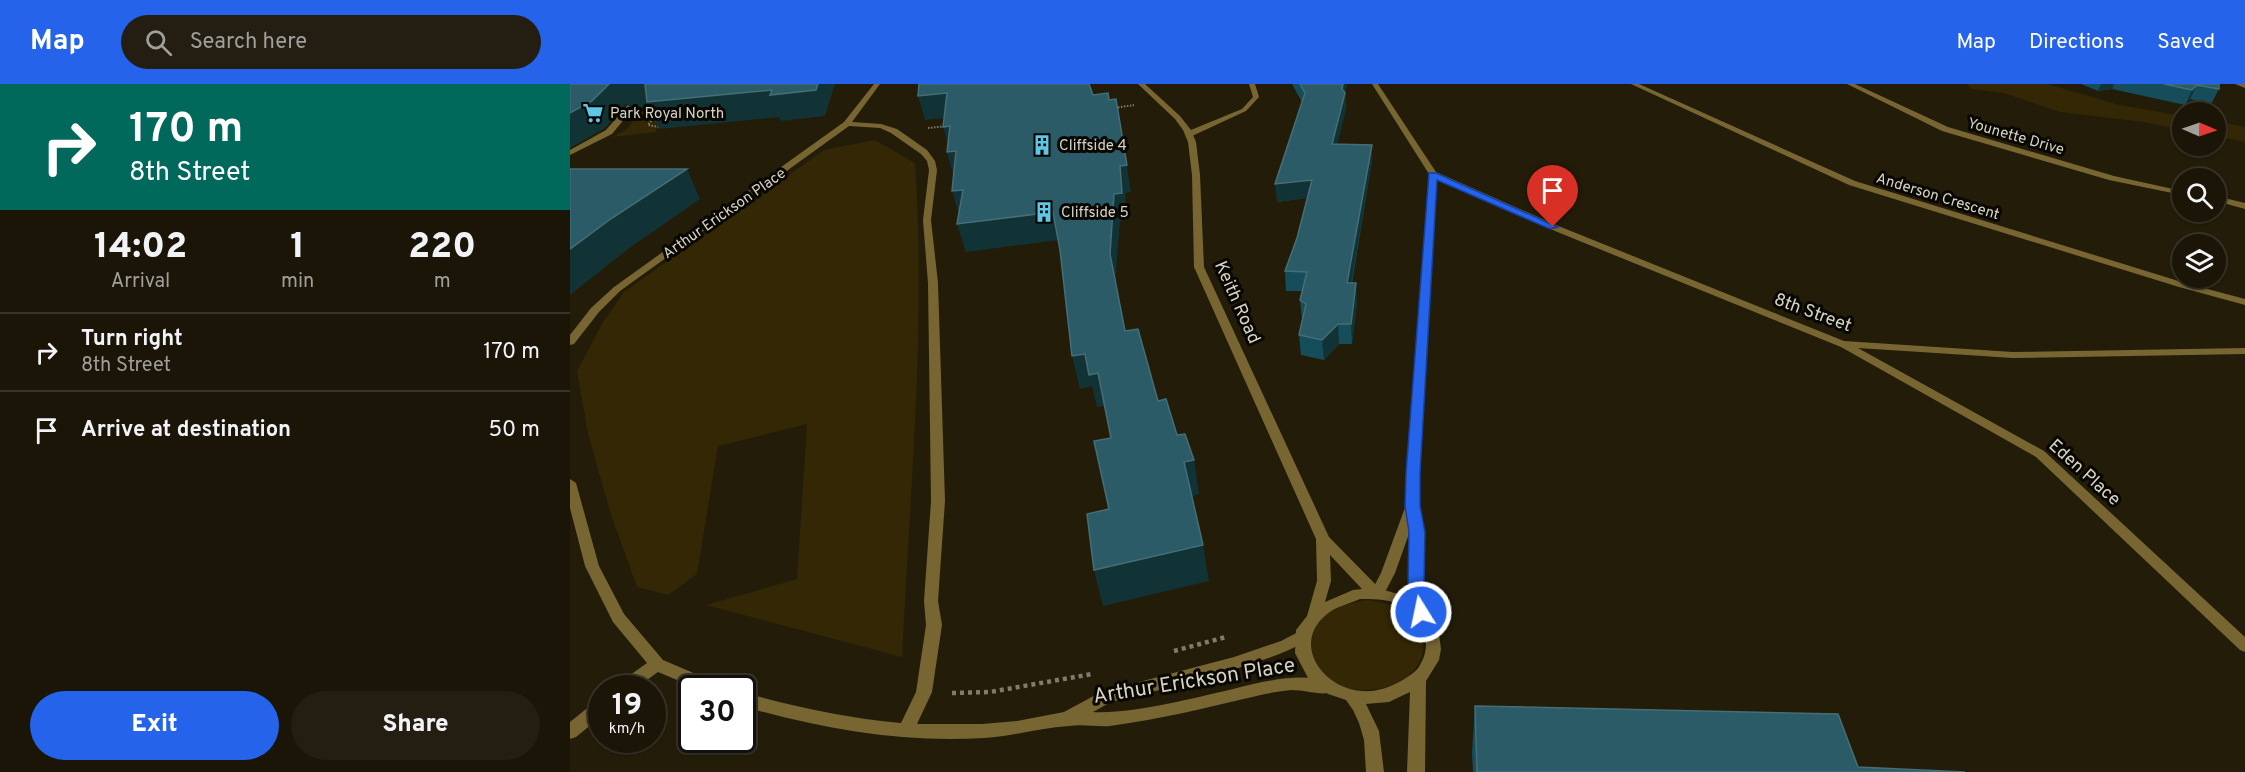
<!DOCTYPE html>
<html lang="en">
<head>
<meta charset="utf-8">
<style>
	body { margin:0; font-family:Overpass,sans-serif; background:#231e11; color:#f1f3f6; height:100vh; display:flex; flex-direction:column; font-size:22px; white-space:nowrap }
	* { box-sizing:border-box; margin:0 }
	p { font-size:20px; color:#9f9f9b }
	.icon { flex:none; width:33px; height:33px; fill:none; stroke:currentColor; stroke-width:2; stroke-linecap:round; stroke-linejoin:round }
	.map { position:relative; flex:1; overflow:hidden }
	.side { display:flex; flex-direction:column; background:#1a1507; width:570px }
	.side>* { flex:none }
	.hud { background:#00695c; color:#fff; overflow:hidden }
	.needle { width:39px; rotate:92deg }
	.buttons { position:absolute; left:1602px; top:18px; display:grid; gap:12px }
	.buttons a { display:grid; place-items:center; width:54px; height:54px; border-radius:50%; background:#1a1507; box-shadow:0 2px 4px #0004,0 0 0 2px #383428; font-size:30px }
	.speed { position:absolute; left:18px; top:591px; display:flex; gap:12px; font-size:30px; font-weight:700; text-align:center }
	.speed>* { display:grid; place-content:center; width:78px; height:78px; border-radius:50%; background:#1a1507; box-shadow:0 2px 4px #0004,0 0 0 2px #383428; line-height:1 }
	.speed small { font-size:15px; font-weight:400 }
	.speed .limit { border:3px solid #111; border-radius:9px; background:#fff; color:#111 }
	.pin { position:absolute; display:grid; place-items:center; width:51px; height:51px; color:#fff; margin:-62px -26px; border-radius:50% 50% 50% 0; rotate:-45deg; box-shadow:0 0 6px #0007 }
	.pin .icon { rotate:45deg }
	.me { position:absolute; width:66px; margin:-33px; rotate:350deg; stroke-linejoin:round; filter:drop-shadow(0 0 4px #0008) }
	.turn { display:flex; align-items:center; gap:21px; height:126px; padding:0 30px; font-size:27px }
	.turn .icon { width:78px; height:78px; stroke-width:2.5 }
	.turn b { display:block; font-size:42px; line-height:51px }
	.eta { display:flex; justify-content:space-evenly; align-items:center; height:102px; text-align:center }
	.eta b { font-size:36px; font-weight:800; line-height:42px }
	.cta { display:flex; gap:12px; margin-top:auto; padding:12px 30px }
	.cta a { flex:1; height:69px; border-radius:36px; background:#2563eb; color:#fff; font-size:24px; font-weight:800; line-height:69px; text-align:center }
	.cta a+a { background:#231e11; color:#f1f3f6 }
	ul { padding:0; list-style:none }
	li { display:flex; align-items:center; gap:18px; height:78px; padding:0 30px; border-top:2px solid #383428 }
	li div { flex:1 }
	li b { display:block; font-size:22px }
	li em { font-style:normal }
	header { display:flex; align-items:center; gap:36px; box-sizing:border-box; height:84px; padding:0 30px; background:#2563eb; color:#fff }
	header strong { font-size:28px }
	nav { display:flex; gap:33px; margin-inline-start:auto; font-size:21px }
	.search { width:420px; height:54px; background:#231e11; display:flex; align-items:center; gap:15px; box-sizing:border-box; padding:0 21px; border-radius:33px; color:#9f9f9b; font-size:22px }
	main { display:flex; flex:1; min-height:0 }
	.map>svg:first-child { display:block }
	.green { fill:#332705 }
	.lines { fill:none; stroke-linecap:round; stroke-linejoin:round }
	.path-far1 { stroke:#817b6c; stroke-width:2; stroke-dasharray:1.5 1.5; stroke-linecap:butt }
	.path { stroke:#817b6c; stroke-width:4.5; stroke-dasharray:4 4; stroke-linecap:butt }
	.service { fill:#776532; fill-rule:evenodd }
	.minor { fill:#776532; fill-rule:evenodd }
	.tertiary { fill:#776532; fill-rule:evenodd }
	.wall { fill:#164d5b }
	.shaded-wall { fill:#123335 }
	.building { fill:#2a5b67; stroke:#456e76; stroke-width:1.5 }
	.route { fill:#2563eb; stroke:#184099; stroke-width:1.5 }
	.labels { text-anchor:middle; stroke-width:6; stroke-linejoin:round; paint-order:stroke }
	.far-poi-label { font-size:15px; fill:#d7d3c7; stroke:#090702; text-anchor:start }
	.far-street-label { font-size:15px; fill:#d7d3c7; stroke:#090702 }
	.street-label { font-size:18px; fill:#d7d3c7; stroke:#090702 }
	.near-street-label { font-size:21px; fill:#d7d3c7; stroke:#090702 }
</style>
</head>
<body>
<header>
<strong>Map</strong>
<div class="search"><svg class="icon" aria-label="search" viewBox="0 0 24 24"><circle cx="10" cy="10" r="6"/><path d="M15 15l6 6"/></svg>Search here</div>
<nav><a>Map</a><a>Directions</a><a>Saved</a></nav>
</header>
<main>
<section class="side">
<div class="hud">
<div class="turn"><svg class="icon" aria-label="right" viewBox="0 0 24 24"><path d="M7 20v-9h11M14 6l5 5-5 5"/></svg><div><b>170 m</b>8th Street</div></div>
</div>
<div class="eta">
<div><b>14:02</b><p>Arrival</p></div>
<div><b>1</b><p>min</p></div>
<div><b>220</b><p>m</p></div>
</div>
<ul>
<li><svg class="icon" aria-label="right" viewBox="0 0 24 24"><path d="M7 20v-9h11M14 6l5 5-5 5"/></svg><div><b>Turn right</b><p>8th Street</p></div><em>170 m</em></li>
<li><svg class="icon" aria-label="arrive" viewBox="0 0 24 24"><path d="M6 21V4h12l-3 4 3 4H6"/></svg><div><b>Arrive at destination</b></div><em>50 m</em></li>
</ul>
<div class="cta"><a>Exit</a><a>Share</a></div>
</section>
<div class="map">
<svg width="1675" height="688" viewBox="0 0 1675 688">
	<rect width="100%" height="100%" fill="#231c09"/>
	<g class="green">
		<polygon points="94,0 86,48 42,53 56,46"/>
		<polygon points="1397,0 1477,0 1550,21 1612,32 1612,46 1574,38 1490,28 1434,9 1401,5"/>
		<polygon points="1646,38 1675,43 1675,58 1646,52"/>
		<path d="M305,56L345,79C356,243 340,409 332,573L136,521L227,495L237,340L148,362L127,490L98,511L67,503L41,431L18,350L7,287L33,238L54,208L254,66Z"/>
		<path d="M798,516C879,526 866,606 794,606C785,606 774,605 766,601C758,596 750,586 742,579C742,571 739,559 741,551C746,526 778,519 798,516Z"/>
	</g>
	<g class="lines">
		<g class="path-far1">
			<polyline points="545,24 564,21"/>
			<polyline points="85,32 78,41 89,43"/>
			<polyline points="358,44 377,42"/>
		</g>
		<g class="path">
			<polyline points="604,567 656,553"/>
			<polyline points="382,609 420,608 522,590"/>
		</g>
		<g class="service">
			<polygon points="76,0 83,0 42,50 0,71 0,66 36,46"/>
			<polygon points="679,0 685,0 689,13 676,27 622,52 616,52 616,48 672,25 683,13"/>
		</g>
		<g class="minor">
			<path d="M304,0H310L282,38L311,40L327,45L357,66L365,77L367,86L361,136L368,199L375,417L368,517L372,541L362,608L347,640H412L447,637L494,628L531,608L664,573L711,557L734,545L739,547L742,551C730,573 573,610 541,618L523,628C564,630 623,614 663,605C695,597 730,588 763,598L765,603L763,608C750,612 736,606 722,606C714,607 704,608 695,610C644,622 592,635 540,642C526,643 513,640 499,642C470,644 444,652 414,654C332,659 251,645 172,622V608C225,623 277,634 331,639L346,608L356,541L354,517L361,417L358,199L353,136L359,86L357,77L351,70L321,49L310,44L279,42L50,207L29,228L4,260L0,261V251L21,224L44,203L274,38Z"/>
			<polygon points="802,0 808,0 866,88 986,141 1274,257 1443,268 1675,264 1675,270 1443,274 1288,264 1474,367 1675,553 1675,568 1670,566 1466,373 1271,263 980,145 867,95 849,389 850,422 854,449 853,498 858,528 856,532 851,534 846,532 844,528 839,498 840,447 825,489 812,514 807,515 802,514 800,510 811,489 836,421 837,389 859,90"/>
			<polygon points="1061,0 1069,0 1285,97 1615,199 1675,215 1675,221 1609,203 1279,101"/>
			<polygon points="1277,0 1285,0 1378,43 1544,92 1612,107 1612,111 1539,96 1372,47"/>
			<polygon points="1665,0 1675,0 1675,4"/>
			<polygon points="1646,112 1675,119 1675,125 1646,117"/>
			<polygon points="0,395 6,399 29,482 54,530 93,576 147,599 149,604 126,604 88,588 66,604 47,604 49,599 77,579 43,538 15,482 0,424"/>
			<polygon points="32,615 32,632 6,653 0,655 0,638 26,617"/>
		</g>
		<path class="tertiary" d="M568,0H575L610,32L621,46L626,58L630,91L634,183L759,453L810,505L843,514L861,530L868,543L871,565L869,576L856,597L855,688H837L840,608L819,618L796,620L809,647L814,688H796L794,656L789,639L783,626L776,616L758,610L738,594L725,569L726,546L737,532L747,497L746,455L624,183L622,91L618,58L613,46L605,35ZM760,471L792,505L783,506L755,518L761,497ZM790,515C802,515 815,515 826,519C850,527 864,556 851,579C847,588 839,592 831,597C818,604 806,608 792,607C753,605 721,560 756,531C764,523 779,520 790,515Z"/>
	</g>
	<g class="wall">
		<polygon points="722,0 777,0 775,10 776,24 767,60 802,77 782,199 787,218 782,260 769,260 754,276 731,271 729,251 732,236 730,216 733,207 716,207 715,187 727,154 737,114 707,118 732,18"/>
		<polygon points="1511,0 1649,0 1649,5 1641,20 1620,15 1615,21 1542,5 1528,7"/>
		<polygon points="905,622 1288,683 1395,688 903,688 902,669"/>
	</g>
	<g class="shaded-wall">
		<polygon points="39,0 265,0 255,32 211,37 209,33 89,45 78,21 62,29 57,19 35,44 0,64 0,29"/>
		<polygon points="773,0 777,0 775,10 776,24 763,76 762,60"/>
		<polygon points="1531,0 1544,0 1542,5 1528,7"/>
		<polygon points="1627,1 1620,15 1615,21 1622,6"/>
		<polygon points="377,9 384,33 355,36 348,12"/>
		<polygon points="546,15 561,108 555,109 557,136 550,137 545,200 540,170 544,110 550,82"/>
		<polygon points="380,42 394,93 384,94 377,68 380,67 373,43"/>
		<polygon points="802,61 802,77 778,218 777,199"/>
		<polygon points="117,85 130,115 58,165 0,211 0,165 42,134"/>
		<polygon points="742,96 743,113 707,118 705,100"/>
		<polygon points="393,106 390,134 382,107"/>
		<polygon points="483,128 489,156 396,168 387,140"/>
		<polygon points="786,199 787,218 782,260 781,240"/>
		<polygon points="768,240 769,260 754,276 752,256"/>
		<polygon points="515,270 528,289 535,322 527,323 522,302 510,305 502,272"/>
		<polygon points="624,376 629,410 620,413 614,378"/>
		<polygon points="633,461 639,497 533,522 524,486"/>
	</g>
	<g class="building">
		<polygon points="0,0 39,0 22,17 0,29"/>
		<polygon points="75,0 248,0 246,6 200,11 202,6 77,18"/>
		<polygon points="349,0 519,0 523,11 538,9 539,16 546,15 557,81 550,82 552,109 544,110 540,170 555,247 568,245 588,317 596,315 607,351 615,350 624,376 614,378 633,461 524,486 517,430 539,425 524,357 541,354 528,289 519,291 515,270 502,272 490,166 483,128 387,140 393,106 382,107 386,67 377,68 380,42 373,43 377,9 348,12"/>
		<polygon points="730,0 773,0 772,5 775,9 762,60 802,61 777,199 786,199 781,240 768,240 752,256 729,251 736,220 730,216 737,188 715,187 727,154 742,96 705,100 735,9"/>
		<polygon points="1594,0 1649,0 1649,5 1627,1 1622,6"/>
		<polygon points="0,85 117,85 42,134 0,165"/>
		<polygon points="905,622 1268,630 1288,683 1395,688 907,688"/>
	</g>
	<polygon class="route" points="859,89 866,89 988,143 980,145 867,96 850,389 850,422 855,448 854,498 860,528 857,532 845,532 838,498 839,448 835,422 836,389"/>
	<defs>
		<g id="supermarket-bare" transform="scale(1.62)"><path d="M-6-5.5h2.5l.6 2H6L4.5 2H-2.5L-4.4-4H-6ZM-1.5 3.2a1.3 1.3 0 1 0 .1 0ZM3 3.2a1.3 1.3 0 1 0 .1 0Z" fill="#5dc7e8" stroke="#090702" stroke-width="2.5" paint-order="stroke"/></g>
		<g id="building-bare" transform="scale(1.62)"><path d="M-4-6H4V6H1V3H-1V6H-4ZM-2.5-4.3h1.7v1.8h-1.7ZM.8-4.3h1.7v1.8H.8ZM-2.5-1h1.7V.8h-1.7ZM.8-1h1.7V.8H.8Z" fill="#5dc7e8" stroke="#090702" stroke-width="2.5" paint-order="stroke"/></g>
	</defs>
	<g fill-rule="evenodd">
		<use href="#supermarket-bare" x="23" y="29"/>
		<use href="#building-bare" x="472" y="61"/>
		<use href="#building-bare" x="474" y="128"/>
	</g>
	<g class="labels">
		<g class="far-poi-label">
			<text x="40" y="34">Park Royal North</text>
			<text x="489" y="66">Cliffside 4</text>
			<text x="491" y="133">Cliffside 5</text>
		</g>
		<g class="far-street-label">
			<text transform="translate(1446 52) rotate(16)" y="5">Younette Drive</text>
			<text transform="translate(1368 112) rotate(17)" y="5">Anderson Crescent</text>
			<text transform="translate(154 129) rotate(-35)" y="5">Arthur Erickson Place</text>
		</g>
		<g class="street-label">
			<text transform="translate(668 218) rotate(66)" y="6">Keith Road</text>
			<text transform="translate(1243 228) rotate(20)" y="6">8th Street</text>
			<text transform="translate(1515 388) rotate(42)" y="6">Eden Place</text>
		</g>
		<g class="near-street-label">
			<text transform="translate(624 596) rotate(-9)" y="7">Arthur Erickson Place</text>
		</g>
	</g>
</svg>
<div class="buttons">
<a><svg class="needle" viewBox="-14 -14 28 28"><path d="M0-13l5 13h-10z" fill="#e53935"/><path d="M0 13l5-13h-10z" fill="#9f9f9b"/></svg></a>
<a><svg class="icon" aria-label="search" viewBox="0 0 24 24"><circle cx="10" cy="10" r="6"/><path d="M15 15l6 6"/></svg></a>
<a><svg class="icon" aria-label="layers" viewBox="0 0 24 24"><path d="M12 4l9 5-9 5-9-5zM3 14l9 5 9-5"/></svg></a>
</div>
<div class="speed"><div>19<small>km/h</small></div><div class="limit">30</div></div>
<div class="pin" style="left:983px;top:143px;background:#d93025"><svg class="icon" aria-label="arrive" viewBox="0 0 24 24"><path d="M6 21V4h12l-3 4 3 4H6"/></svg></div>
<svg class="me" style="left:851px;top:528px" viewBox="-20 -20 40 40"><circle r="17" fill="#2563eb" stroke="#fff" stroke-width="3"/><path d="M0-11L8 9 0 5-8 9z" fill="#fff"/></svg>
</div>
</main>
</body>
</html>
